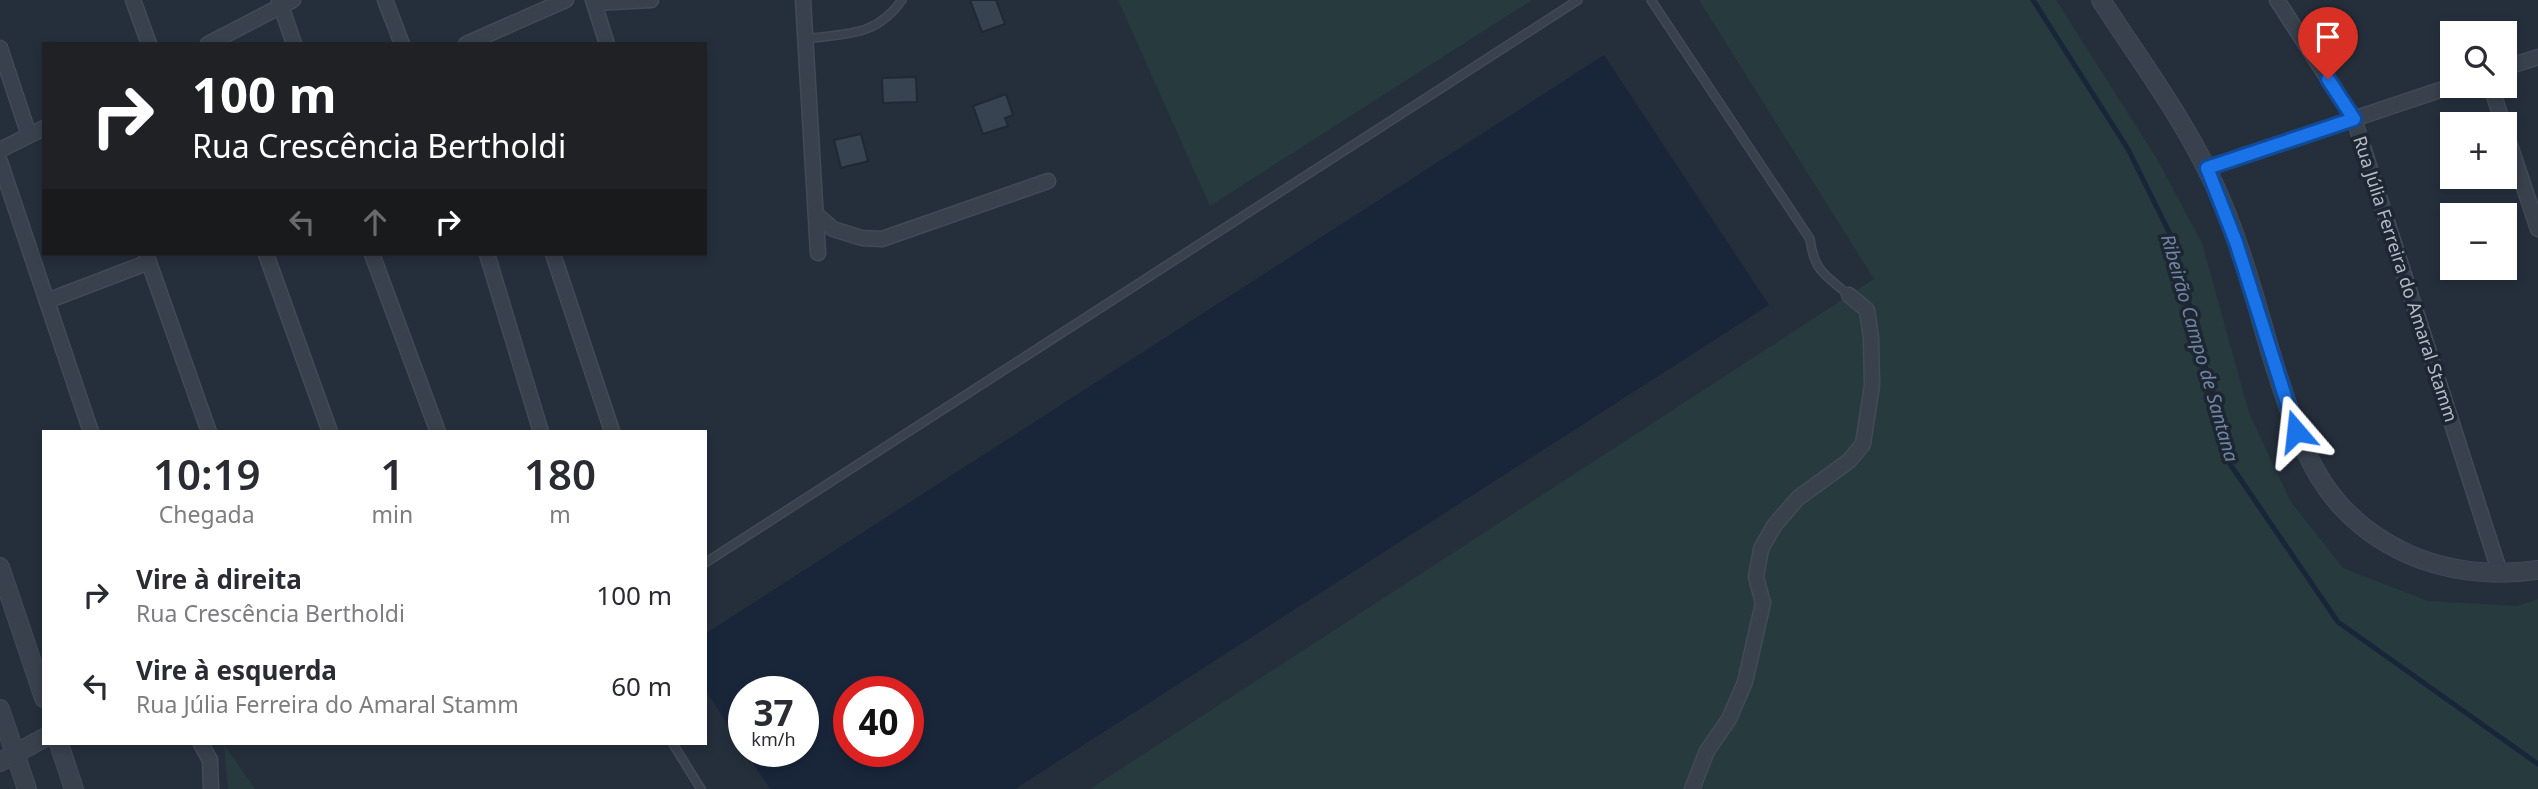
<!DOCTYPE html>
<html lang="pt">
<head>
<meta charset="utf-8">
<style>
	body { margin:0; font-family:"Noto Sans",sans-serif; background:#f2f2f3; color:#2b2b33; height:100vh; display:flex; flex-direction:column; font-size:26px; white-space:nowrap }
	* { box-sizing:border-box; margin:0 }
	p { font-size:23px; color:#7c7c81 }
	.icon { flex:none; width:38px; height:38px; fill:none; stroke:currentColor; stroke-width:2; stroke-linecap:round; stroke-linejoin:round }
	.map { position:relative; flex:1; overflow:hidden }
	.drawer { position:absolute; left:42px; top:430px; width:665px; height:315px; display:flex; flex-direction:column; background:#fff; border-radius:0px; box-shadow:0 4px 10px #0003 }
	.drawer>* { flex:none }
	.hud { position:absolute; left:42px; top:42px; width:665px; height:214px; border-radius:0px; box-shadow:0 4px 10px #0003; background:#202124; color:#fff; overflow:hidden }
	.buttons { position:absolute; left:2440px; top:21px; display:grid; gap:14px }
	.buttons a { display:grid; place-items:center; width:77px; height:77px; border-radius:0px; background:#fff; box-shadow:0 4px 10px #0003; font-size:35px }
	.speed { position:absolute; left:728px; top:676px; display:flex; gap:14px; font-size:35px; font-weight:700; text-align:center }
	.speed>* { display:grid; place-content:center; width:91px; height:91px; border-radius:50%; background:#fff; box-shadow:0 4px 10px #0003; line-height:1 }
	.speed small { font-size:18px; font-weight:400 }
	.speed .limit { border:10px solid #d22; background:#fff; color:#111 }
	.pin { position:absolute; display:grid; place-items:center; width:60px; height:60px; color:#fff; margin:-72px -30px; border-radius:50% 50% 50% 0; rotate:-45deg; box-shadow:0 0 7px #0007 }
	.pin .icon { rotate:45deg }
	.me { position:absolute; width:77px; margin:-38px; rotate:343deg; stroke-linejoin:round; filter:drop-shadow(0 0 5px #0008) }
	.turn { display:flex; align-items:center; gap:24px; height:147px; padding:0 35px; font-size:32px }
	.turn .icon { width:91px; height:91px; stroke-width:2.5 }
	.turn b { display:block; font-size:49px; line-height:60px }
	.lanes { display:flex; align-items:center; height:66px; padding:0 35px; background:#0003; justify-content:center; gap:35px; direction:ltr }
	.lanes .off { opacity:.35 }
	.eta { display:flex; justify-content:space-evenly; align-items:center; height:119px; text-align:center }
	.eta b { font-size:42px; font-weight:600; line-height:49px }
	ul { padding:0; list-style:none }
	li { display:flex; align-items:center; gap:21px; height:91px; padding:0 35px }
	li div { flex:1 }
	li b { display:block; font-size:26px }
	li em { font-style:normal }
	.map>svg:first-child { display:block }
	.green { fill:#273a3d }
	.water { fill:#19263a; fill-rule:evenodd }
	.lines { fill:none; stroke-linecap:round; stroke-linejoin:round }
	.stream { stroke:#19263a; stroke-width:5 }
	.building { fill:#384352; stroke:#202834; stroke-width:2 }
	.service-casing { stroke:#424a56; stroke-width:10 }
	.minor-casing { stroke:#424a56; stroke-width:17 }
	.tertiary-casing { stroke:#424a56; stroke-width:20 }
	.service { stroke:#39414d; stroke-width:7 }
	.minor { stroke:#39414d; stroke-width:14 }
	.tertiary { stroke:#39414d; stroke-width:18 }
	.route-casing { stroke:#114b97; stroke-width:18 }
	.route { stroke:#1a73e8; stroke-width:12 }
	.labels { text-anchor:middle; stroke-width:7; stroke-linejoin:round; paint-order:stroke }
	.street-label { font-size:18px; fill:#b5bcc8; stroke:#1e2632 }
	.water-label { font-size:19px; font-style:italic; fill:#7085a4; stroke:#1e2632 }
</style>
</head>
<body>
<div class="map">
<svg width="2538" height="789" viewBox="0 0 2538 789">
	<rect width="100%" height="100%" fill="#252f3c"/>
	<g class="green">
		<polygon points="1118,0 1532,0 1210,206"/>
		<polygon points="1699,0 2056,0 2157,159 2202,243 2249,413 2291,502 2343,568 2428,601 2517,606 2538,599 2538,789 1090,789 1874,279"/>
		<polygon points="224,744 255,789 228,789"/>
	</g>
	<path class="water" d="M1604,55L1769,305L1015,789H770L745,751H803V691H744V749L705,690V634ZM849,691H908V751H849Z"/>
	<g class="lines">
		<polyline class="stream" points="2033,0 2128,149 2173,240 2230,464 2338,622 2538,764"/>
	</g>
	<g class="building">
		<polygon points="970,0 996,0 1005,24 982,32"/>
		<polygon points="916,77 917,102 883,103 882,78"/>
		<polygon points="1006,94 1013,115 1005,118 1008,126 983,134 973,106"/>
		<polygon points="861,134 868,161 841,168 834,140"/>
	</g>
	<g class="lines">
		<g class="service-casing">
			<g id="service">
				<path d="M1651,0L1810,239C1814,271 1825,275 1849,295"/>
				<path d="M806,39C847,33 876,37 902,0"/>
				<polyline points="705,563 1578,0"/>
				<polyline points="673,744 701,789"/>
			</g>
		</g>
		<g class="minor-casing">
			<g id="minor">
				<polyline points="133,0 149,44"/>
				<polyline points="279,0 294,44"/>
				<polyline points="385,0 402,44"/>
				<polyline points="593,0 607,44"/>
				<polyline points="803,0 818,253"/>
				<polyline points="2277,0 2354,119 2500,573"/>
				<polyline points="594,3 651,0"/>
				<polyline points="208,44 293,0"/>
				<polyline points="466,44 566,0"/>
				<polyline points="0,48 29,135"/>
				<polyline points="2504,68 2538,57"/>
				<polyline points="2491,86 2503,124"/>
				<polyline points="2504,127 2538,229"/>
				<polyline points="0,150 44,128"/>
				<polyline points="0,162 91,432"/>
				<polyline points="2207,168 2452,86"/>
				<polyline points="816,214 833,229 862,238 882,239 1048,181"/>
				<polyline points="146,254 209,432"/>
				<polyline points="266,254 330,432"/>
				<polyline points="372,254 438,432"/>
				<polyline points="487,254 541,432"/>
				<polyline points="553,254 612,431"/>
				<polyline points="47,301 149,262"/>
				<polyline points="201,744 210,760 211,789"/>
				<polyline points="1692,789 1707,751 1729,719 1745,682 1763,603 1756,577 1761,549 1774,526 1798,498 1849,461 1863,444 1872,385 1871,338 1867,310 1849,295"/>
			</g>
		</g>
		<g class="tertiary-casing">
			<g id="tertiary">
				<path d="M2101,0C2143,65 2191,128 2221,200C2244,254 2258,311 2275,367C2302,450 2322,515 2408,554C2449,572 2494,576 2538,570"/>
				<polyline points="0,567 44,698"/>
				<polyline points="0,709 27,789"/>
				<polyline points="59,744 74,789"/>
				<polyline points="0,762 44,738"/>
			</g>
		</g>
		<use href="#service" class="service"/>
		<use href="#minor" class="minor"/>
		<use href="#tertiary" class="tertiary"/>
	</g>
	<g class="lines">
		<g class="route-casing">
			<polyline id="route" points="2296,431 2236,242 2207,168 2354,119 2328,79"/>
		</g>
		<use href="#route" class="route"/>
	</g>
	<g class="labels">
		<g class="street-label">
			<text transform="translate(2405 279) rotate(72)" y="6">Rua Júlia Ferreira do Amaral Stamm</text>
		</g>
		<g class="water-label">
			<text transform="translate(2200 348) rotate(74)" y="7">Ribeirão Campo de Santana</text>
		</g>
	</g>
</svg>
<div class="buttons">
<a><svg class="icon" aria-label="search" viewBox="0 0 24 24"><circle cx="10" cy="10" r="6"/><path d="M15 15l6 6"/></svg></a>
<a>+</a>
<a>−</a>
</div>
<div class="speed"><div>37<small>km/h</small></div><div class="limit">40</div></div>
<div class="pin" style="left:2328px;top:79px;background:#d93025"><svg class="icon" aria-label="arrive" viewBox="0 0 24 24"><path d="M6 21V4h12l-3 4 3 4H6"/></svg></div>
<svg class="me" style="left:2296px;top:431px" viewBox="-20 -20 40 40"><path d="M0-17L14 15 0 8-14 15z" fill="#1a73e8" stroke="#fff" stroke-width="4"/></svg>
<div class="hud">
<div class="turn"><svg class="icon" aria-label="right" viewBox="0 0 24 24"><path d="M7 20v-9h11M14 6l5 5-5 5"/></svg><div><b>100 m</b>Rua Crescência Bertholdi</div></div>
<div class="lanes"><svg class="icon off" aria-label="left" viewBox="0 0 24 24"><path d="M17 20v-9H6M10 6l-5 5 5 5"/></svg><svg class="icon off" aria-label="ahead" viewBox="0 0 24 24"><path d="M12 20V5M6 11l6-6 6 6"/></svg><svg class="icon" aria-label="right" viewBox="0 0 24 24"><path d="M7 20v-9h11M14 6l5 5-5 5"/></svg></div>
</div>
<section class="drawer">
<div class="eta">
<div><b>10:19</b><p>Chegada</p></div>
<div><b>1</b><p>min</p></div>
<div><b>180</b><p>m</p></div>
</div>
<ul>
<li><svg class="icon" aria-label="right" viewBox="0 0 24 24"><path d="M7 20v-9h11M14 6l5 5-5 5"/></svg><div><b>Vire à direita</b><p>Rua Crescência Bertholdi</p></div><em>100 m</em></li>
<li><svg class="icon" aria-label="left" viewBox="0 0 24 24"><path d="M17 20v-9H6M10 6l-5 5 5 5"/></svg><div><b>Vire à esquerda</b><p>Rua Júlia Ferreira do Amaral Stamm</p></div><em>60 m</em></li>
</ul>
</section>
</div>
</body>
</html>
